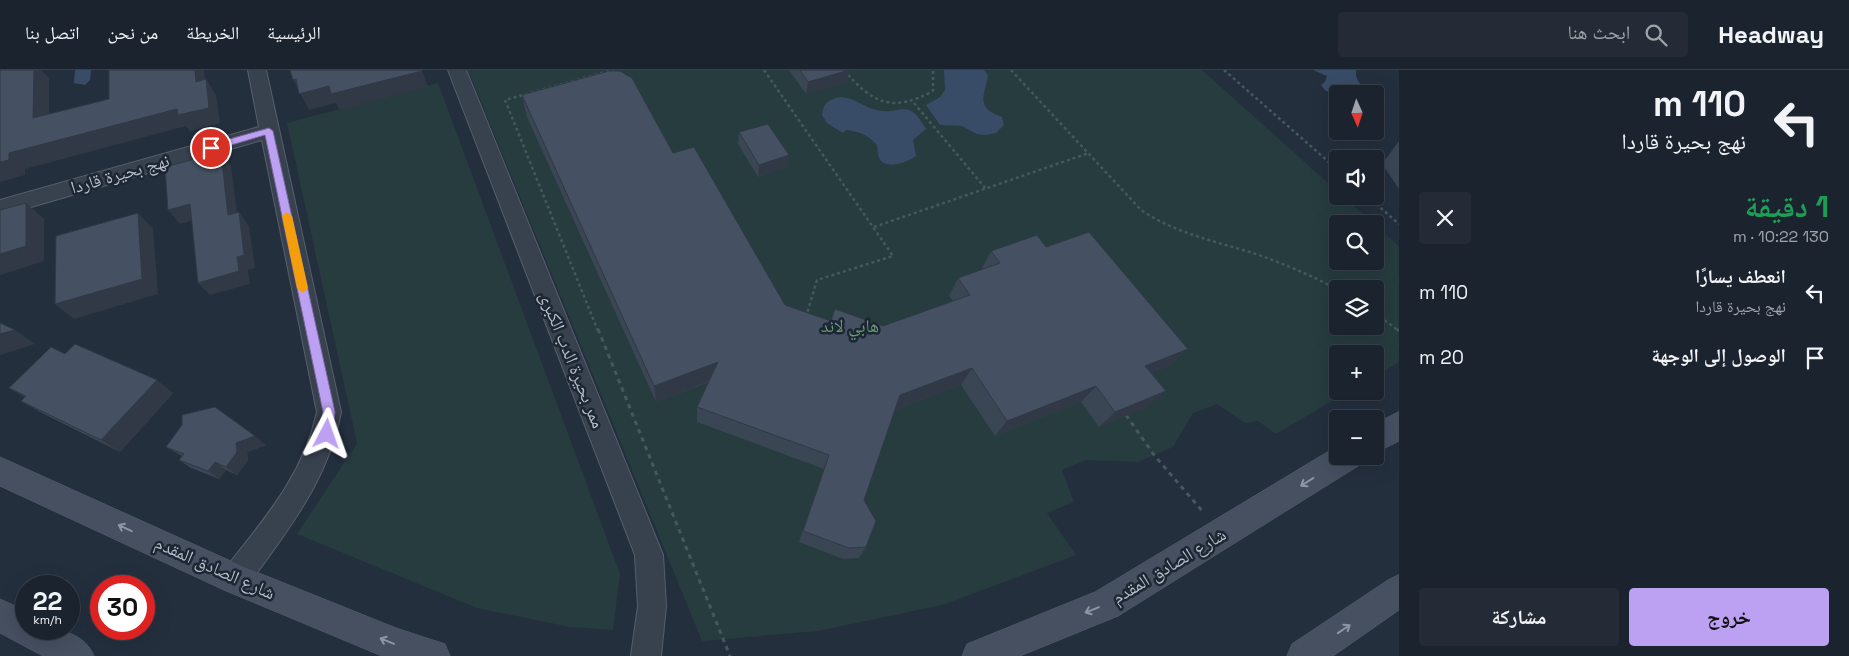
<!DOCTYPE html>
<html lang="ar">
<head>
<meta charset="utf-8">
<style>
	body { margin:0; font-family:"Space Grotesk","Noto Naskh Arabic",sans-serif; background:#242b36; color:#f1f3f6; direction:rtl; height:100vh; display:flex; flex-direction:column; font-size:19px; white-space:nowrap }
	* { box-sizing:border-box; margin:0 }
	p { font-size:16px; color:#a0a4aa }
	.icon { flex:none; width:28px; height:28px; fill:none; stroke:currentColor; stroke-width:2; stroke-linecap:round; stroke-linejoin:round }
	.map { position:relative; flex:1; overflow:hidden; direction:ltr }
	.panel { display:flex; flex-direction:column; background:#1b232e; width:450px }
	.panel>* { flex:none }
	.top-card { background:#1b232e; color:#f1f3f6; overflow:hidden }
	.needle { width:32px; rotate:177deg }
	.controls { position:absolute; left:1329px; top:15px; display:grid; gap:10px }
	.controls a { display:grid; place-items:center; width:55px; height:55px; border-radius:5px; background:#1b232e; box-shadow:0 5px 20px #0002,0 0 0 1px #39404a; font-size:25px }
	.speed { position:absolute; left:15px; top:505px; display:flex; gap:10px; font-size:25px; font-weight:700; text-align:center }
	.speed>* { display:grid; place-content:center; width:65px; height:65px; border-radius:50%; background:#1b232e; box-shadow:0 5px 20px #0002,0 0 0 1px #39404a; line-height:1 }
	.speed small { font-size:12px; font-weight:400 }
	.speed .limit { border:8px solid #d22; background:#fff; color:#111 }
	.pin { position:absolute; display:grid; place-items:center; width:42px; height:42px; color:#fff; margin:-21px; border:2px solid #fff; border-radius:50%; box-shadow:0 1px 5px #0007 }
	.me { position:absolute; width:55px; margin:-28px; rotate:4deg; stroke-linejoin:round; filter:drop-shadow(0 0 4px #0008) }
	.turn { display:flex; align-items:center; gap:18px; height:105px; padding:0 20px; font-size:22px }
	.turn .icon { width:65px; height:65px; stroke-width:2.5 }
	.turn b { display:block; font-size:35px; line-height:42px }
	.round { display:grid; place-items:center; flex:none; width:52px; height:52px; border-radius:5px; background:#242b36 }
	.overview { display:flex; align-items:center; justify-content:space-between; height:85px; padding:0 20px }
	h1 { font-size:30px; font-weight:700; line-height:38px; color:#1e9e55 }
	.cta { display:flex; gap:10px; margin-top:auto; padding:10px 20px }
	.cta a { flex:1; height:58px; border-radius:5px; background:#bca0f2; color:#111; font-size:20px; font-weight:700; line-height:58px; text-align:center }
	.cta a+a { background:#242b36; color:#f1f3f6 }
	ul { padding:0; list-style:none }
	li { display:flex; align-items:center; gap:15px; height:65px; padding:0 20px }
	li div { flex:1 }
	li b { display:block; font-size:19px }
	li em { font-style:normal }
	header { display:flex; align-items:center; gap:30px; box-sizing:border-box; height:70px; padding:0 25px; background:#1b232e; border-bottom:1px solid #39404a }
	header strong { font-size:24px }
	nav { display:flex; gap:28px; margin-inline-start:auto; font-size:18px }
	.search { width:350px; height:45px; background:#242b36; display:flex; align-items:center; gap:12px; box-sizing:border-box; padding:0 18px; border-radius:5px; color:#a0a4aa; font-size:19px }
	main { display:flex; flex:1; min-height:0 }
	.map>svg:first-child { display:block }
	.green { fill:#263c3f; fill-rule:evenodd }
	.water { fill:#394c67 }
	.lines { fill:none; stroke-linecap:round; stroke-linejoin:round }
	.street-casing { stroke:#565f6c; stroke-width:2 }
	.secondary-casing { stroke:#565f6c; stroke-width:1 }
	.path-far1 { stroke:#44595c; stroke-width:2.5; stroke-dasharray:3 3; stroke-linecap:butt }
	.path { stroke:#44595c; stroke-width:3; stroke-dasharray:4.5 4.5; stroke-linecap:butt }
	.street { fill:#38414e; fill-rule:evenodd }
	.secondary { fill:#465061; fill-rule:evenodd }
	.wall { fill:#3b4654 }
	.shaded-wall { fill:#303945 }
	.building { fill:#455162; stroke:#303945 }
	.oneway { stroke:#8e96a5 }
	.route { fill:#bca0f2; stroke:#7a689d }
	.slow { fill:#f59e0b }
	.labels { text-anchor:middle; stroke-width:5; stroke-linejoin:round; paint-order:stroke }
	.street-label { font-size:18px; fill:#b4bcc9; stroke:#1d2633 }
	.park-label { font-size:18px; fill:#6b9a76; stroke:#1d2633 }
</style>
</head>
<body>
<header>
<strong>Headway</strong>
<div class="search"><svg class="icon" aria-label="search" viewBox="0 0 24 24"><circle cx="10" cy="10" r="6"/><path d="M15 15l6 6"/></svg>ابحث هنا</div>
<nav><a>الرئيسية</a><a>الخريطة</a><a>من نحن</a><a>اتصل بنا</a></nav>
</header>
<main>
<section class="panel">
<div class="top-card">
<div class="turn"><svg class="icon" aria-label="left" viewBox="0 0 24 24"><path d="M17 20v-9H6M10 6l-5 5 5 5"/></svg><div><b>110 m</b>نهج بحيرة قاردا</div></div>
</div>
<div class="overview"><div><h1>1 دقيقة</h1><p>130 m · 10:22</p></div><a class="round"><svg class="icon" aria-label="close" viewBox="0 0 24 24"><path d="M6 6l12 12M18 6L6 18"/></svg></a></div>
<ul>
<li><svg class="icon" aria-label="left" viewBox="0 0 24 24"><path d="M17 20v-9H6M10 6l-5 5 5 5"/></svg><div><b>انعطف يسارًا</b><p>نهج بحيرة قاردا</p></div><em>110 m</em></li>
<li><svg class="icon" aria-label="arrive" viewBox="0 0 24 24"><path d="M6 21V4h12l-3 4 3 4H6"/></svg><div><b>الوصول إلى الوجهة</b></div><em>20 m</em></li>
</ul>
<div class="cta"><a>خروج</a><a>مشاركة</a></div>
</section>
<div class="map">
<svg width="1399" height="586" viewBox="0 0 1399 586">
	<rect width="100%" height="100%" fill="#242f3e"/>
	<g class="green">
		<path d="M468,0H1202L1337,121L1338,126H1343L1374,154H1338V191H1375V155L1399,176V292L1375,306V284H1338V321H1349L1276,364L1258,351L1245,353L1217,334L1193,343L1173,377L1138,392L1086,390L1062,400L1074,432L1047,443L1076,485L942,535L818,561L702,571ZM1338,219H1375V256H1338Z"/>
		<polygon points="438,13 620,504 613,560 570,557 477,538 297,464 357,373 287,53"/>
	</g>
	<g class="water">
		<polygon points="75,0 91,0 90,10 85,15 74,13"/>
		<path d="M944,0H984L988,5C985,26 974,37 1002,47L1004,55L996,63L986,65L977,64L962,56L940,55L926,35L940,27L945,20Z"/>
		<path d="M1313,0H1356C1355,13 1363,15 1370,24H1338L1326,21L1321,15L1325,12L1327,6Z"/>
		<path d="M841,27C855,28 861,35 873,39C899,48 907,24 926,59L913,70L916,86C907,92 886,101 879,88C877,83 879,77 875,73C867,64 856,61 846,60L843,63L827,53L822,45C823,33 829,29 841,27Z"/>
	</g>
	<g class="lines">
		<g class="street-casing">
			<g id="street">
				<path d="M248,0H266L341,342C328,411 286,463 245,519L235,523L225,519L221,509L225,499C264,449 303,406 317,342L262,70L0,146V130L259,57Z"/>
				<polygon points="448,0 466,0 663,485 666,536 661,586 631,586 638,536 635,485"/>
			</g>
		</g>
		<g class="secondary-casing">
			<g id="secondary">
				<polygon points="1399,342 1399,371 1375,383 1375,354"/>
				<polygon points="1338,376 1338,386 1363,386 1358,396 1118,546 1020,586 962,586 967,574 1095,522"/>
				<polygon points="0,387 244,497 396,558 445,574 450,586 382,586 224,520 0,416"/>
				<polygon points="1399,505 1399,540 1333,586 1287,586 1292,574 1388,510"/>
				<path d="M0,529L26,541V559C52,559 82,558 94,586H43L0,563Z"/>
			</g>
		</g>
		<g class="path-far1">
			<polyline points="764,0 893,186 817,210 806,247"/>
			<path d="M844,0C873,34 892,43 933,21V0"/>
			<path d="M1011,0L1141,140C1175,163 1214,171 1253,183C1282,193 1311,205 1338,220"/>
			<polyline points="1224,0 1338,100"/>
			<polyline points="914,33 986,119"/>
			<polyline points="1367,126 1399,154"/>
			<polyline points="874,157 1089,83"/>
			<polyline points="1375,243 1399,261"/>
			<polyline points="598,261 505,30 613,0"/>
		</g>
		<g class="path">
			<polyline points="598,259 730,586"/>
			<polyline points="1397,259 1399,261"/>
			<polyline points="1126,345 1154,385 1204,443"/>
		</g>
		<use href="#street" class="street"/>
		<use href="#secondary" class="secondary"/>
	</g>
	<g class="wall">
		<polygon points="789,0 849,0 847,12 806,24"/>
		<polygon points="522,25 673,83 785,235 831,251 883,256 953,231 949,226 958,208 981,200 991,181 1046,177 1170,296 1151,303 1148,337 1099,357 1081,332 995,366 961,315 895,340 864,430 866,477 859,488 843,489 799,472 824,399 697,352 697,337 709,312 656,332 527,47"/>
		<polygon points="739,62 789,85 787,97 758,107 738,74"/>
		<polygon points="1399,71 1399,119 1382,94"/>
		<polygon points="65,284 173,323 120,382 42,343 21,331 25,327 9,318"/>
		<polygon points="266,375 247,382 248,390 237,405 226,400 219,409 191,398 179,390 182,386 166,377"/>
	</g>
	<g class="shaded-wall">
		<polygon points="34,0 41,0 49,8 49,63 33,48"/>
		<polygon points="195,0 204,0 207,28 196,12"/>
		<polygon points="422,0 428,17 340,40 336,33 309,40 293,10 296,9 329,16"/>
		<polygon points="849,0 847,12 806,24 808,12"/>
		<polygon points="206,9 216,25 220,53 190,61 186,56 25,99 25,105 0,112 0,92 9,83"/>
		<polygon points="221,82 231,96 239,158 228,145"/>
		<polygon points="789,85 787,97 758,107 759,95"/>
		<polygon points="26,133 44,149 44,191 0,205 0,184"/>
		<polygon points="190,134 202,148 180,154 168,140"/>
		<polygon points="239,142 249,156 255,198 248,200 250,214 210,225 198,213 237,187"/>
		<polygon points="138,143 153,159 158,224 74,249 55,234"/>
		<polygon points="15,260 35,274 0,285 0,264"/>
		<polygon points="1188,279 1170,296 1129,312 1145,296"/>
		<polygon points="718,292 717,308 656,332 654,316"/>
		<polygon points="972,298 961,315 892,341 900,325"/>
		<polygon points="157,310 173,323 120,382 101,370"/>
		<polygon points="1096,316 1081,332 995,366 1007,351"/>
		<polygon points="1166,321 1148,337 1099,357 1115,342"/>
		<polygon points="255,366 266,375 247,382 248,390 237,405 226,397 236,373"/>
		<polygon points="215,392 226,400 219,409 208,401"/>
	</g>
	<g class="building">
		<polygon points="0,0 34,0 33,48 109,29 109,0 195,0 196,12 206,9 209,38 178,45 177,39 9,83 9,90 0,92"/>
		<polygon points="290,0 421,0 422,1 331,24 329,16 299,24 296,9 293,10"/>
		<polygon points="800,0 849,0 808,12"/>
		<polygon points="609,1 620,1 632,8 673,83 694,77 785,235 831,251 835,239 883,256 970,225 958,208 1000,193 991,181 1037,165 1046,177 1089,162 1188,279 1145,296 1166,321 1115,342 1096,316 1007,351 972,298 900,325 864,430 876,451 866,477 849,478 803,461 829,385 697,337 718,292 654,316 522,25"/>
		<polygon points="768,54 789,85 759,95 739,62"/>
		<polygon points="221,82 228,145 239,142 244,185 237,187 239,201 198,213 190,134 168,140 165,97"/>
		<polygon points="26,133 26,176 0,184 0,140"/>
		<polygon points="138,143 142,209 55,234 56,166"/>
		<polygon points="0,253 15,260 0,264"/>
		<polygon points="75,274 157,310 101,370 21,331 26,326 9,318 51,277 65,284"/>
		<polygon points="215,337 255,366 236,373 237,382 226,397 215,392 208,401 179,390 184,384 166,377 182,355 182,345"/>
	</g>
	<defs><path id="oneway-shaft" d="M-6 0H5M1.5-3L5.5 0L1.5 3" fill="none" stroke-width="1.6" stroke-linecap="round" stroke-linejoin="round" transform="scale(1.25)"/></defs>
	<g class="oneway">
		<use href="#oneway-shaft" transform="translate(1307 412) rotate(148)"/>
		<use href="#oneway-shaft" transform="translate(125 458) rotate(-155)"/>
		<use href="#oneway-shaft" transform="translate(1092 540) rotate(158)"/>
		<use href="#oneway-shaft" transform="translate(1344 559) rotate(-34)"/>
		<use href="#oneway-shaft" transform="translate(387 571) rotate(-158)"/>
	</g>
	<polygon class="route" points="269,58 273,61 335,342 333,364 327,369 321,364 323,342 265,65 211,81 206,78 208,75"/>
	<polygon class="slow" points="287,142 292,146 308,218 303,223 297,218 282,146"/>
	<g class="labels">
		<g class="street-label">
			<text transform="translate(120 104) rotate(-16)" y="6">نهج بحيرة قاردا</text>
			<text transform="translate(572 290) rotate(68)" y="6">ممر بحيرة الدب الكبرى</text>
			<text transform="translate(1169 496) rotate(-31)" y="6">شارع الصادق المقدم</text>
			<text transform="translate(215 498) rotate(24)" y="6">شارع الصادق المقدم</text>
		</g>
		<g class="park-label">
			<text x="850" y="262">هابي لاند</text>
		</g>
	</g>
</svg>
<div class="controls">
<a><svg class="needle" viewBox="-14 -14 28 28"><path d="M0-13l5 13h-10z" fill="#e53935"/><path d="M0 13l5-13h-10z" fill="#a0a4aa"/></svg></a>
<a><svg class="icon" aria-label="sound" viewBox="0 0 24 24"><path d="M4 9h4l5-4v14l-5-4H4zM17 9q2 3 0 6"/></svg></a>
<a><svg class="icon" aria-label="search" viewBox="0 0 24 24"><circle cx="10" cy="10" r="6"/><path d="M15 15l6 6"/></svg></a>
<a><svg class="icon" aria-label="layers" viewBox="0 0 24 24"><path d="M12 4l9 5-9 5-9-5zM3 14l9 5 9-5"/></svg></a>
<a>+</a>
<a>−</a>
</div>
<div class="speed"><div>22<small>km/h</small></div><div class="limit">30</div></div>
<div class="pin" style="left:211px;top:78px;background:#d93025"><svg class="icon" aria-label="arrive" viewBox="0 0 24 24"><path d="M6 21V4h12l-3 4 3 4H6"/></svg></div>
<svg class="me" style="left:327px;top:364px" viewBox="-20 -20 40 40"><path d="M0-17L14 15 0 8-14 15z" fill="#bca0f2" stroke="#fff" stroke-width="4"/></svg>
</div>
</main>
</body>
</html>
